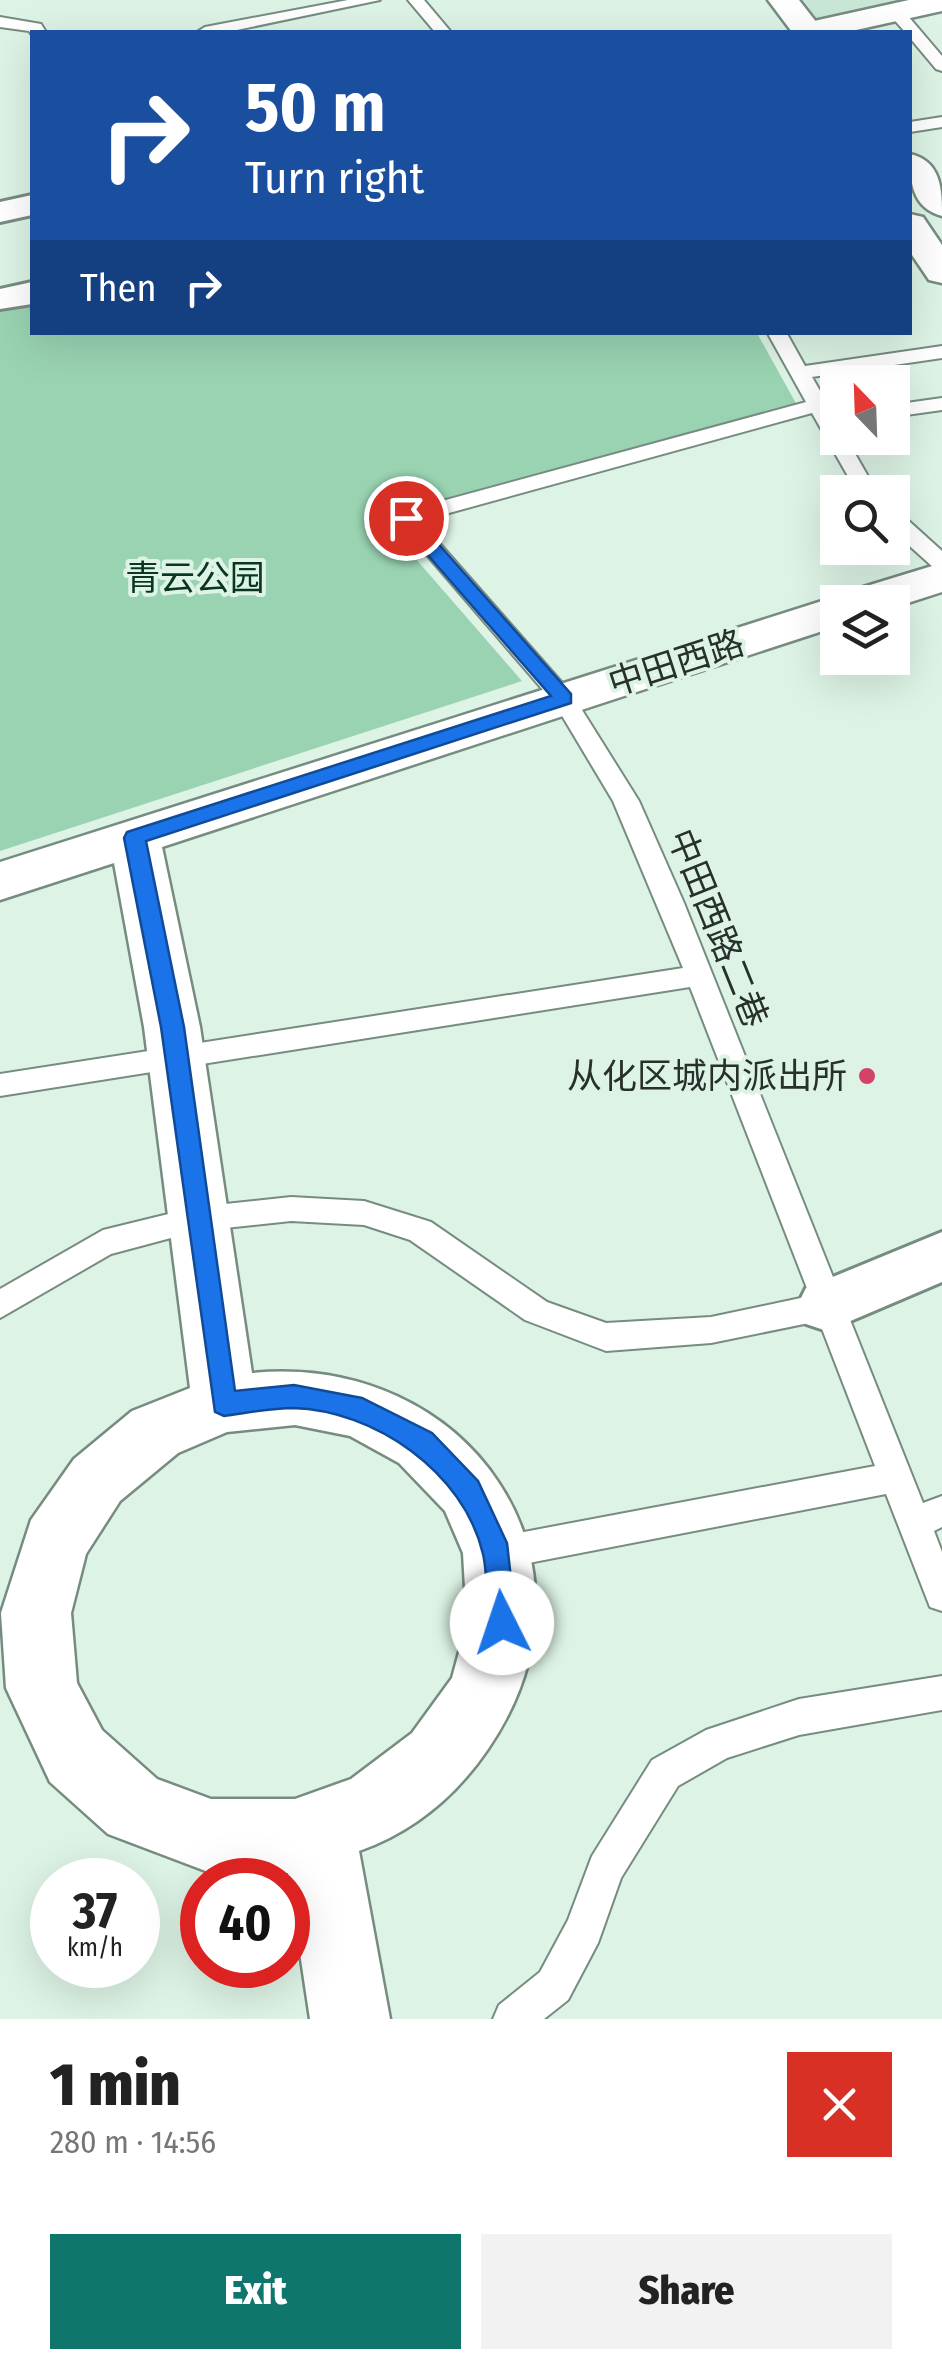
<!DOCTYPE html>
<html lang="en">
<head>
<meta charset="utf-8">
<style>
	body { margin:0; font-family:"Fira Sans Condensed","Noto Sans SC",sans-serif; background:#f2f2f2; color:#222; height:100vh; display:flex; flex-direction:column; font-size:38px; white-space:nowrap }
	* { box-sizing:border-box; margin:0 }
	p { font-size:32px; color:#767676 }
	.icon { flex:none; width:55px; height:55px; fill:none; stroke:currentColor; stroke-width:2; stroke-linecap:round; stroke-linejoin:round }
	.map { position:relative; height:2019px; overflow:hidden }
	.details { display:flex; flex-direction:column; background:#fff; flex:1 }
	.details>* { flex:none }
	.banner { position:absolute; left:30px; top:30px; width:882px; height:305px; border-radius:0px; box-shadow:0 10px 40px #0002; background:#1a4fa0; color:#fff; overflow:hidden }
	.needle { width:65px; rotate:337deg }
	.controls { position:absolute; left:820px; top:365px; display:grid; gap:20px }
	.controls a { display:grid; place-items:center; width:90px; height:90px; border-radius:0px; background:#fff; box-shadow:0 10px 40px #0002; font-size:50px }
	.speed { position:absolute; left:30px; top:1858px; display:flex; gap:20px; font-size:50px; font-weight:700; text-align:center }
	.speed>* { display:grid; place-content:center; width:130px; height:130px; border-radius:50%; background:#fff; box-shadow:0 10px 40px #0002; line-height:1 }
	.speed small { font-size:25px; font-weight:400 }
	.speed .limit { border:15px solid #d22; background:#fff; color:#111 }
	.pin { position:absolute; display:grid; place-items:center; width:85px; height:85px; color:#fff; margin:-42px; border:5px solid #fff; border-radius:50%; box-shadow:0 2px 10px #0007 }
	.me { position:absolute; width:110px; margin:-55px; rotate:356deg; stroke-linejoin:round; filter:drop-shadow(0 0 8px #0008) }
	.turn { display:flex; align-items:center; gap:35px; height:210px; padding:0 50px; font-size:45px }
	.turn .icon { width:130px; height:130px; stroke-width:2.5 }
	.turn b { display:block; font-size:70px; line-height:85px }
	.then { display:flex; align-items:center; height:95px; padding:0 50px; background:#0003; gap:20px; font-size:38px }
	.round { display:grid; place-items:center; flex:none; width:105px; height:105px; border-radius:0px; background:#f2f2f2 }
	.summary { display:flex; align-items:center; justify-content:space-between; height:170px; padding:0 50px }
	h1 { font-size:60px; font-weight:800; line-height:75px }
	.button { display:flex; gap:20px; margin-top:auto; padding:20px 50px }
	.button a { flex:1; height:115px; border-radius:0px; background:#0f766e; color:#fff; font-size:40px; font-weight:800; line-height:115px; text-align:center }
	.button a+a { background:#f2f2f2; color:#222 }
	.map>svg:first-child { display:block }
	.built { fill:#c9e7d6 }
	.green { fill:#99d3b2 }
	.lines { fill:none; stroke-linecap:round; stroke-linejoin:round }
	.service-casing { stroke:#778c80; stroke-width:4 }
	.minor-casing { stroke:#778c80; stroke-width:6 }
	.tertiary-casing { stroke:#778c80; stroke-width:5 }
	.secondary-casing { stroke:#778c80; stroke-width:5 }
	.service { fill:#fff; fill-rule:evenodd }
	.minor { fill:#fff; fill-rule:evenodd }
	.tertiary { fill:#fff; fill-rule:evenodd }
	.secondary { fill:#fff; fill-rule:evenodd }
	.route { fill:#1a73e8; stroke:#114b97; stroke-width:2.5 }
	.poi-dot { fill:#d24367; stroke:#dcf3e5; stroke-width:4 }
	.labels { text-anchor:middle; stroke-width:8; stroke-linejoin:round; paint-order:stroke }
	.park-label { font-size:35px; fill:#0a3521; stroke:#dcf3e5 }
	.street-label { font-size:35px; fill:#28302b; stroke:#dcf3e5 }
	.poi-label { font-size:35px; fill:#28302b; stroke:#dcf3e5; text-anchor:end }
</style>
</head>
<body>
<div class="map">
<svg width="942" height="2019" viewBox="0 0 942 2019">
	<rect width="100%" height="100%" fill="#dcf3e5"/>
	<polygon class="built" points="782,0 942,0 942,2 807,32"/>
	<polygon class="green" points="32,302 32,332 757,333 798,407 382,520 522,681 0,851 0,310"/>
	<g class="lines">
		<g class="service-casing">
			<g id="service">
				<polygon points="348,0 380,0 227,32 197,32 205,27"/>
				<polygon points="408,0 424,0 451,32 435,32"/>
				<polygon points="890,9 902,9 942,56 942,71 936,69 910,38 910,32 905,32 890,15"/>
				<polygon points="0,17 41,24 46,32 32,35 29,31 0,27"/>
				<polygon points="942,117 942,127 910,132 910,122"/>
				<polygon points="767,332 786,332 805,366 942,346 942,358 812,377 838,422 838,438 846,438 877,492 857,492 812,413 420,521 572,694 639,801 684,903 923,1503 942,1496 942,1527 934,1531 942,1552 942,1611 930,1607 886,1494 497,1569 485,1564 480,1553 485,1542 497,1537 875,1466 819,1321 711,1343 606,1351 525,1320 410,1240 364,1225 291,1221 197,1231 111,1254 0,1318 0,1289 103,1230 197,1207 291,1197 364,1201 431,1222 547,1302 606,1323 711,1317 810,1296 690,987 0,1096 0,1074 683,968 613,801 555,704 395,518 398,513 806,402"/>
				<polygon points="942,398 942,410 892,417 892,405"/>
				<polygon points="892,512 900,513 942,551 942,570 934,568 892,530"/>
				<polygon points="942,1676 942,1710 799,1735 727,1758 678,1786 621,1878 598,1943 568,2000 544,2019 493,2019 499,2005 540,1972 568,1920 592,1856 652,1760 706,1730 799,1699"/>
			</g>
		</g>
		<g class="minor-casing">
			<g id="minor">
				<polygon points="32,195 32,215 0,222 0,202"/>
				<polygon points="32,282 32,304 0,309 0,289"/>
				<polygon points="942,1232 942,1282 827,1331 806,1324 797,1306 806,1288"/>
			</g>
		</g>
		<g class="tertiary-casing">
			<g id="tertiary">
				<polygon points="909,0 942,0 942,11 847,32 791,32 796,25"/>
				<path d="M942,563V592L892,608V602H838V626L162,847L200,1027L252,1373C468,1352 616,1562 488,1749C456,1796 413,1832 359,1851L390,2019H310L288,1873H211L108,1834L50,1782L6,1688L1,1613L31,1520L74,1459L132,1411L190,1388L144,1027L114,863L0,900V862L822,601L843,598L847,592ZM295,1425L350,1436L399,1463L445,1511L463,1553L467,1623L452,1678L412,1733L351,1779L295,1799H211L157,1779L102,1730L77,1683L71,1613L86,1554L120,1501L178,1453L227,1432Z"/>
			</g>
		</g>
		<g class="secondary-casing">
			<g id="secondary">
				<polygon points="768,0 799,0 824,32 792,32"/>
				<path d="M910,154C941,161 942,189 942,216C911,208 910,180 910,154Z"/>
				<polygon points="910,214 923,217 942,245 942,283 929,280 910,252"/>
			</g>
		</g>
		<use href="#service" class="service"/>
		<use href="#minor" class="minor"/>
		<use href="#tertiary" class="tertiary"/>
		<use href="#secondary" class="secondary"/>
	</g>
	<path class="route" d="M406,512L412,514L571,694V703L146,841L184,1027L235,1391L294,1385L362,1398L432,1433L478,1481L507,1543L516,1623L512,1633L502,1637L492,1633L488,1623C486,1601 488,1575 483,1554C464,1472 374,1410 293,1408C271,1408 246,1413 224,1416L215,1412L161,1027L124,838L127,832L551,696L399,522V514Z"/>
	<circle class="poi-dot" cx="867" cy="1076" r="10"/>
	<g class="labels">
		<g class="park-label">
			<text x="195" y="590">青云公园</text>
		</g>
		<g class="street-label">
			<text transform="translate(676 663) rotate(-18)" y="12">中田西路</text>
			<text transform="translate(718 928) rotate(68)" y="12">中田西路二巷</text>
		</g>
		<g class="poi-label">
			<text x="847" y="1088">从化区城内派出所</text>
		</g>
	</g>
</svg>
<div class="controls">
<a><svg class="needle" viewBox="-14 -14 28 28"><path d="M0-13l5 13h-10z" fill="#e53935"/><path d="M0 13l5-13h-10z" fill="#767676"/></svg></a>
<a><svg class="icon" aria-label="search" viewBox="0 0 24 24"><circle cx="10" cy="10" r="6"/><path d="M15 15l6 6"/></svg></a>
<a><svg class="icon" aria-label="layers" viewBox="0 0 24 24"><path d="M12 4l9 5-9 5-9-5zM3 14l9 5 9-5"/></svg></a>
</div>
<div class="speed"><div>37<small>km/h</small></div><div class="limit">40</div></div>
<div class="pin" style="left:406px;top:518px;background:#d93025"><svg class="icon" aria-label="arrive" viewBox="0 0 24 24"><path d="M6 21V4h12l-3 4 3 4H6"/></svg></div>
<svg class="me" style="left:502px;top:1623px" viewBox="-20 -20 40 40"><circle r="19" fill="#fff"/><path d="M0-13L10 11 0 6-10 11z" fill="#1a73e8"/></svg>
<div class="banner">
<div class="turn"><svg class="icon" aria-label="right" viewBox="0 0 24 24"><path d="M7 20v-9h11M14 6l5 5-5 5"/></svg><div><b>50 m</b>Turn right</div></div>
<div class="then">Then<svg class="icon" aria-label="right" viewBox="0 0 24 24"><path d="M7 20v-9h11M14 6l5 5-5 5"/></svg></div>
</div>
</div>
<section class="details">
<div class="summary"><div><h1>1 min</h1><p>280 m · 14:56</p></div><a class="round" style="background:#d93025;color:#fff"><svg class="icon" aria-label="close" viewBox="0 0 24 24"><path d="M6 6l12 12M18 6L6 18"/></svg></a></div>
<div class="button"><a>Exit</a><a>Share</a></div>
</section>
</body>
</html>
